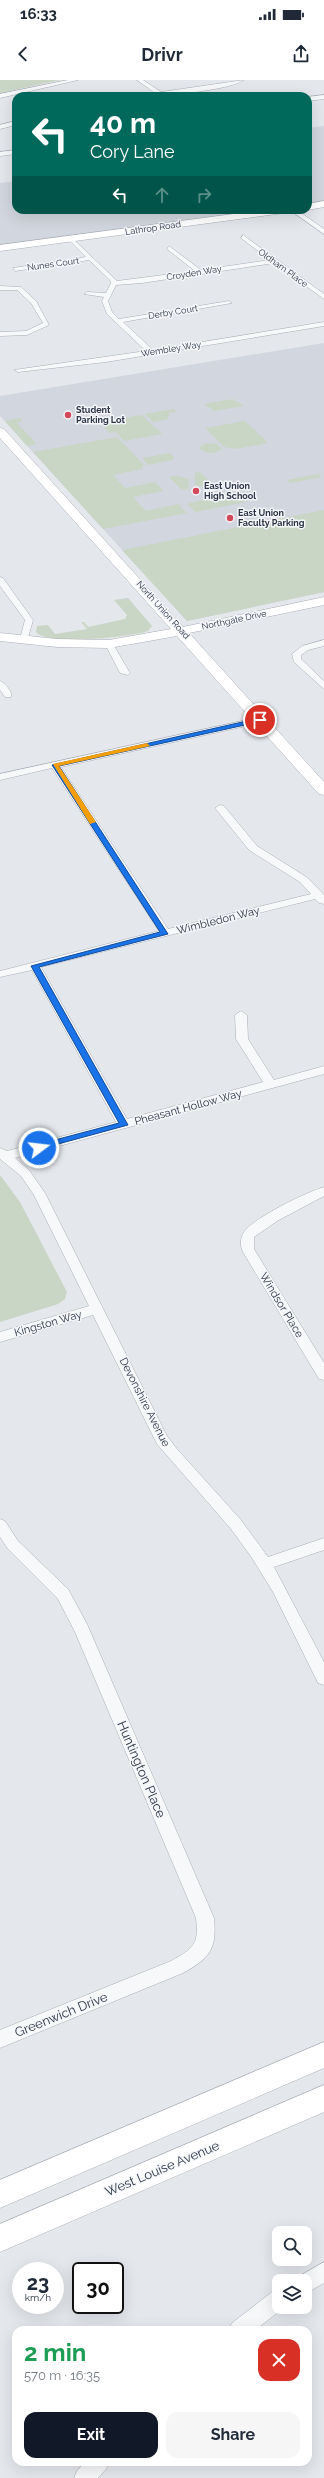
<!DOCTYPE html>
<html lang="en">
<head>
<meta charset="utf-8">
<style>
	body { margin:0; font-family:Raleway,sans-serif; background:#f6f6f7; color:#1f2937; height:100vh; display:flex; flex-direction:column; font-size:15px; white-space:nowrap }
	* { box-sizing:border-box; margin:0 }
	p { font-size:13px; color:#747a83 }
	.icon { flex:none; width:22px; height:22px; fill:none; stroke:currentColor; stroke-width:2; stroke-linecap:round; stroke-linejoin:round }
	.map { position:relative; flex:1; overflow:hidden }
	.drawer { position:absolute; left:12px; top:2246px; width:300px; height:140px; display:flex; flex-direction:column; background:#fff; border-radius:12px; box-shadow:0 4px 16px #0002 }
	.drawer>* { flex:none }
	.top-card { position:absolute; left:12px; top:12px; width:300px; height:122px; border-radius:12px; box-shadow:0 4px 16px #0002; background:#00695c; color:#fff; overflow:hidden }
	.controls { position:absolute; left:272px; top:2146px; display:grid; gap:8px }
	.controls a { display:grid; place-items:center; width:40px; height:40px; border-radius:8px; background:#fff; box-shadow:0 4px 16px #0002; font-size:20px }
	.speed { position:absolute; left:12px; top:2182px; display:flex; gap:8px; font-size:20px; font-weight:700; text-align:center }
	.speed>* { display:grid; place-content:center; width:52px; height:52px; border-radius:50%; background:#fff; box-shadow:0 4px 16px #0002; line-height:1 }
	.speed small { font-size:10px; font-weight:400 }
	.speed .limit { border:2px solid #111; border-radius:6px; background:#fff; color:#111 }
	.pin { position:absolute; display:grid; place-items:center; width:34px; height:34px; color:#fff; margin:-17px; border:2px solid #fff; border-radius:50%; box-shadow:0 1px 4px #0007 }
	.me { position:absolute; width:44px; margin:-22px; rotate:75deg; stroke-linejoin:round; filter:drop-shadow(0 0 3px #0008) }
	.turn { display:flex; align-items:center; gap:14px; height:84px; padding:0 12px; font-size:18px }
	.turn .icon { width:52px; height:52px; stroke-width:2.5 }
	.turn b { display:block; font-size:28px; line-height:34px }
	.lanes { display:flex; align-items:center; height:38px; padding:0 12px; background:#0003; justify-content:center; gap:20px; direction:ltr }
	.lanes .off { opacity:.35 }
	.round { display:grid; place-items:center; flex:none; width:42px; height:42px; border-radius:12px; background:#f6f6f7 }
	.summary { display:flex; align-items:center; justify-content:space-between; height:68px; padding:0 12px }
	h1 { font-size:24px; font-weight:700; line-height:30px; color:#1e9e55 }
	.cta { display:flex; gap:8px; margin-top:auto; padding:8px 12px }
	.cta a { flex:1; height:46px; border-radius:12px; background:#111827; color:#fff; font-size:16px; font-weight:700; line-height:46px; text-align:center }
	.cta a+a { background:#f6f6f7; color:#1f2937 }
	.status { display:flex; justify-content:space-between; align-items:center; height:28px; padding:0 20px; background:#fff; direction:ltr }
	.status svg { height:11px; fill:currentColor }
	header { display:flex; justify-content:space-between; align-items:center; height:52px; padding:0 12px; background:#fff; font-size:18px; font-weight:700 }
	.map>svg:first-child { display:block }
	.built { fill:#d2d6de }
	.green { fill:#c9d6c5 }
	.lines { fill:none; stroke-linecap:round; stroke-linejoin:round }
	.street-casing { stroke:#a9aeb7; stroke-width:1 }
	.secondary-casing { stroke:#a9aeb7; stroke-width:1 }
	.street { fill:#f7f8fa; fill-rule:evenodd }
	.secondary { fill:#fff; fill-rule:evenodd }
	.route { fill:#1a73e8; stroke:#114b97 }
	.slow { fill:#f59e0b }
	.poi-dot { fill:#d1495b; stroke:#f4f6f9; stroke-width:1.5 }
	.labels { text-anchor:middle; stroke-width:3; stroke-linejoin:round; paint-order:stroke }
	.far-street-label { font-size:9px; fill:#2b3445; stroke:#f4f6f9 }
	.far-poi-label { font-size:9px; font-weight:bold; fill:#2b3445; stroke:#f4f6f9; text-anchor:start }
	.street-label { font-size:11px; fill:#2b3445; stroke:#f4f6f9 }
	.near-street-label { font-size:13px; fill:#2b3445; stroke:#f4f6f9 }
</style>
</head>
<body>
<div class="status"><b>16:33</b><svg viewBox="0 0 49 12"><path d="M0 12V9h3v3zM5 12V6h3v6zM10 12V3h3v9zM15 12V0h3v12zM26 1h20v11H26zM47 4h2v5h-2z"/></svg></div>
<header><svg class="icon" aria-label="back" viewBox="0 0 24 24"><path d="M15 5l-7 7 7 7"/></svg>Drivr<svg class="icon" aria-label="share" viewBox="0 0 24 24"><path d="M12 15V3M7 8l5-5 5 5M5 13v7h14v-7"/></svg></header>
<div class="map">
<svg width="324" height="2398" viewBox="0 0 324 2398">
	<rect width="100%" height="100%" fill="#e4e7ec"/>
	<g class="built">
		<polygon points="324,46 324,121 308,124 308,48"/>
		<polygon points="16,101 16,130 263,130 0,166 0,103"/>
		<polygon points="324,263 324,512 187,541 0,336 0,316"/>
	</g>
	<g class="green">
		<polygon points="0,0 60,0 0,13"/>
		<polygon points="233,319 244,326 214,331 204,324"/>
		<polygon points="174,329 177,332 168,333 170,336 167,336 169,339 153,342 145,334"/>
		<polygon points="142,335 162,354 124,361 116,352 110,353 100,342"/>
		<polygon points="20,338 23,341 17,343 37,364 27,366 5,341"/>
		<polygon points="245,341 268,363 236,369 224,367 205,348"/>
		<polygon points="117,357 144,385 141,386 143,389 113,395 125,408 155,402 164,411 133,417 146,431 178,424 187,433 103,449 33,372"/>
		<path d="M206,363L217,364L222,369C215,375 205,374 199,368Z"/>
		<polygon points="170,373 174,377 172,380 148,385 142,378"/>
		<polygon points="200,392 212,404 201,406 195,405 195,393"/>
		<polygon points="318,394 322,397 291,403 287,400"/>
		<polygon points="177,396 189,399 188,409 182,410 169,397"/>
		<polygon points="235,412 246,422 195,432 187,424"/>
		<polygon points="324,430 324,512 187,541 122,470"/>
		<path d="M128,518L152,546L148,551C131,557 48,566 36,552L37,546L48,545L55,554L87,549L81,542H84L88,547L125,539L127,535L114,520Z"/>
		<polygon points="0,1095 20,1122 67,1212 65,1219 58,1224 0,1242"/>
	</g>
	<g class="lines">
		<g class="street-casing">
			<g id="street">
				<polygon points="68,0 78,0 0,18 0,14"/>
				<path d="M137,0H143L161,12L244,0C224,12 159,16 136,16L155,13Z"/>
				<polygon points="324,15 324,19 308,21 308,17"/>
				<polygon points="16,41 16,45 0,49 0,45"/>
				<polygon points="16,70 16,74 0,76 0,72"/>
				<polygon points="290,130 297,130 324,149 324,154"/>
				<polygon points="243,155 324,214 324,219 274,183 142,203 116,205 108,221 112,232 119,239 229,221 232,223 123,242 153,270 324,242 324,246 106,282 18,292 14,290 146,271 107,234 102,221 104,217 84,214 87,212 106,213 111,203 110,200 89,180 15,191 13,188 86,177 70,161 72,158 117,201 195,191 167,169 169,166 201,190 270,180 241,158"/>
				<polygon points="0,206 21,207 36,221 49,245 27,255 0,256 0,252 26,251 43,243 31,223 17,210 0,210"/>
				<polygon points="0,497 3,498 33,540 27,561 20,559 25,540 0,506"/>
				<polygon points="324,560 324,566 308,570 301,575 301,579 324,601 324,609 294,582 292,574 302,566"/>
				<polygon points="109,561 113,564 130,593 128,595 120,593 105,564"/>
				<path d="M0,601C5,603 13,612 11,617H5L0,610Z"/>
				<polygon points="261,637 266,640 264,642 61,687 168,849 311,814 300,802 249,770 215,728 220,725 224,726 257,766 308,798 324,815 324,824 319,823 315,819 41,887 127,1039 263,1002 236,959 235,935 241,931 247,935 248,959 274,1000 324,986 324,994 15,1078 29,1090 45,1113 167,1356 177,1369 241,1440 268,1477 324,1458 324,1470 274,1487 324,1582 324,1605 318,1603 273,1512 252,1478 231,1449 157,1364 93,1235 0,1262 0,1252 89,1226 34,1115 21,1096 0,1079 0,1068 7,1071 116,1042 32,890 0,897 0,891 159,851 52,688 0,700 0,694"/>
				<path d="M324,1107V1116L277,1141L254,1157V1169L324,1283V1300L319,1299L243,1172C240,1166 240,1158 244,1152C253,1138 307,1112 324,1107Z"/>
				<path d="M0,1439L5,1441L18,1461L68,1509L87,1544L214,1838C217,1869 210,1878 183,1893L0,1968V1950L171,1881C194,1868 199,1865 196,1838L75,1552L58,1519L8,1469L0,1457Z"/>
				<polygon points="324,2182 324,2203 305,2214 305,2201 296,2201 298,2197"/>
				<polygon points="279,2209 279,2227 285,2227 255,2250 229,2250 232,2243 272,2212"/>
				<polygon points="85,2382 109,2382 106,2389 98,2398 74,2398 77,2391"/>
			</g>
		</g>
		<g class="secondary-casing">
			<g id="secondary">
				<polygon points="324,121 324,127 308,130 308,124"/>
				<polygon points="264,130 288,130 284,133 0,171 0,165"/>
				<polygon points="0,348 4,349 183,547 324,517 324,525 189,553 324,702 324,715 319,714 177,556 109,568 57,567 0,561 0,553 57,559 109,560 171,549 0,358"/>
				<polygon points="324,1962 324,1988 0,2128 0,2100"/>
				<polygon points="324,2005 324,2032 0,2172 0,2144"/>
			</g>
		</g>
		<use href="#street" class="street"/>
		<use href="#secondary" class="secondary"/>
	</g>
	<polygon class="route" points="260,638 263,641 59,686 168,854 39,887 128,1045 36,1070 36,1065 119,1043 31,886 160,852 52,685"/>
	<polygon class="slow" points="147,663 150,666 59,686 96,742 90,744 53,684"/>
	<g class="poi-dot">
		<circle cx="68" cy="335" r="4"/>
		<circle cx="196" cy="411" r="4"/>
		<circle cx="230" cy="438" r="4"/>
	</g>
	<g class="labels">
		<g class="far-street-label">
			<text transform="translate(153 148) rotate(-8)" y="3">Lathrop Road</text>
			<text transform="translate(53 184) rotate(-8)" y="3">Nunes Court</text>
			<text transform="translate(283 188) rotate(36)" y="3">Oldham Place</text>
			<text transform="translate(194 193) rotate(-9)" y="3">Croyden Way</text>
			<text transform="translate(173 232) rotate(-9)" y="3">Derby Court</text>
			<text transform="translate(171 269) rotate(-9)" y="3">Wembley Way</text>
			<text transform="translate(163 530) rotate(48)" y="3">North Union Road</text>
			<text transform="translate(234 540) rotate(-12)" y="3">Northgate Drive</text>
		</g>
		<g class="far-poi-label">
			<text x="76" y="333">Student<tspan x="76" dy="10">Parking Lot</tspan></text>
			<text x="204" y="409">East Union<tspan x="204" dy="10">High School</tspan></text>
			<text x="238" y="436">East Union<tspan x="238" dy="10">Faculty Parking</tspan></text>
		</g>
		<g class="street-label">
			<text transform="translate(218 840) rotate(-14)" y="4">Wimbledon Way</text>
			<text transform="translate(188 1027) rotate(-15)" y="4">Pheasant Hollow Way</text>
			<text transform="translate(282 1225) rotate(59)" y="4">Windsor Place</text>
			<text transform="translate(48 1243) rotate(-16)" y="4">Kingston Way</text>
			<text transform="translate(145 1322) rotate(63)" y="4">Devonshire Avenue</text>
		</g>
		<g class="near-street-label">
			<text transform="translate(142 1689) rotate(67)" y="5">Huntington Place</text>
			<text transform="translate(61 1934) rotate(-22)" y="5">Greenwich Drive</text>
			<text transform="translate(162 2088) rotate(-23)" y="5">West Louise Avenue</text>
		</g>
	</g>
</svg>
<div class="controls">
<a><svg class="icon" aria-label="search" viewBox="0 0 24 24"><circle cx="10" cy="10" r="6"/><path d="M15 15l6 6"/></svg></a>
<a><svg class="icon" aria-label="layers" viewBox="0 0 24 24"><path d="M12 4l9 5-9 5-9-5zM3 14l9 5 9-5"/></svg></a>
</div>
<div class="speed"><div>23<small>km/h</small></div><div class="limit">30</div></div>
<div class="pin" style="left:260px;top:640px;background:#d93025"><svg class="icon" aria-label="arrive" viewBox="0 0 24 24"><path d="M6 21V4h12l-3 4 3 4H6"/></svg></div>
<svg class="me" style="left:39px;top:1068px" viewBox="-20 -20 40 40"><circle r="17" fill="#1a73e8" stroke="#fff" stroke-width="3"/><path d="M0-11L8 9 0 5-8 9z" fill="#fff"/></svg>
<div class="top-card">
<div class="turn"><svg class="icon" aria-label="left" viewBox="0 0 24 24"><path d="M17 20v-9H6M10 6l-5 5 5 5"/></svg><div><b>40 m</b>Cory Lane</div></div>
<div class="lanes"><svg class="icon" aria-label="left" viewBox="0 0 24 24"><path d="M17 20v-9H6M10 6l-5 5 5 5"/></svg><svg class="icon off" aria-label="ahead" viewBox="0 0 24 24"><path d="M12 20V5M6 11l6-6 6 6"/></svg><svg class="icon off" aria-label="right" viewBox="0 0 24 24"><path d="M7 20v-9h11M14 6l5 5-5 5"/></svg></div>
</div>
<section class="drawer">
<div class="summary"><div><h1>2 min</h1><p>570 m · 16:35</p></div><a class="round" style="background:#d93025;color:#fff"><svg class="icon" aria-label="close" viewBox="0 0 24 24"><path d="M6 6l12 12M18 6L6 18"/></svg></a></div>
<div class="cta"><a>Exit</a><a>Share</a></div>
</section>
</div>
</body>
</html>
